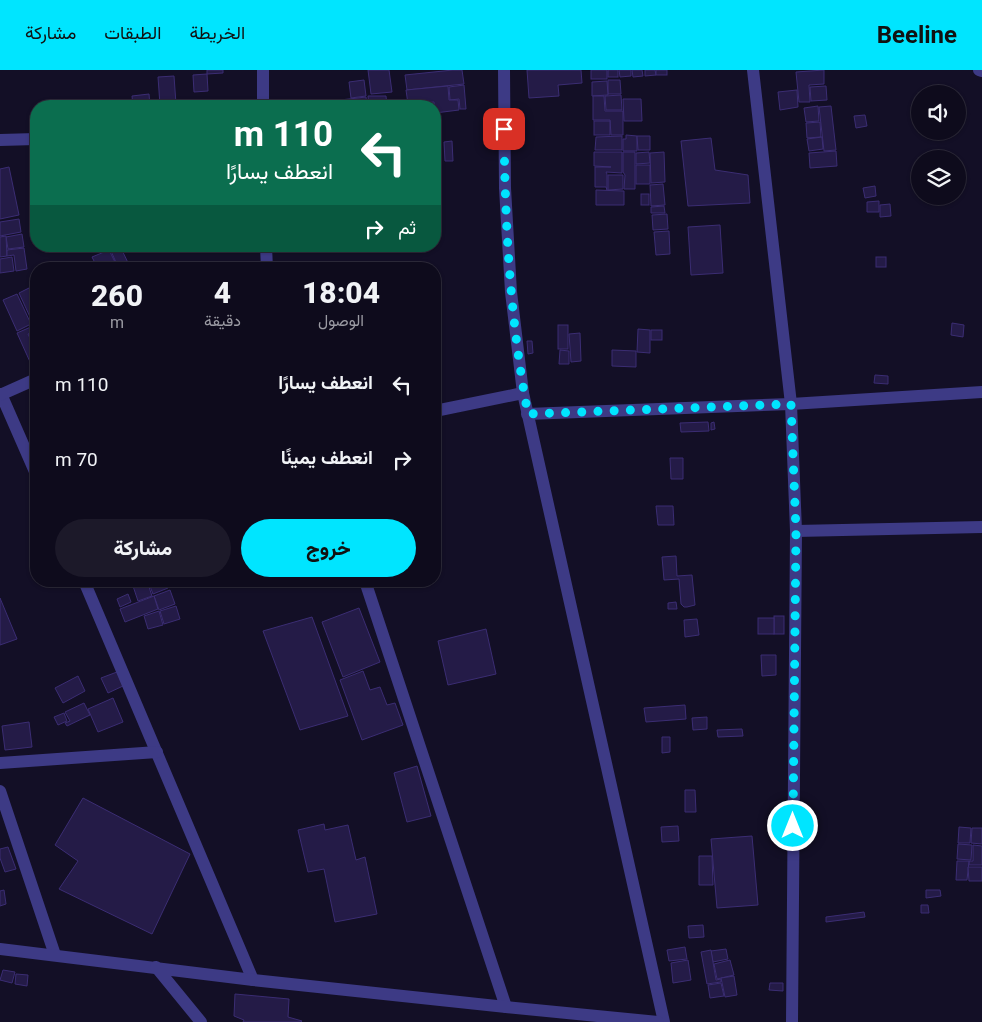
<!DOCTYPE html>
<html lang="ar">
<head>
<meta charset="utf-8">
<style>
	body { margin:0; font-family:Roboto,Vazirmatn,sans-serif; background:#1c1929; color:#f1f3f6; direction:rtl; height:100vh; display:flex; flex-direction:column; font-size:19px; white-space:nowrap }
	* { box-sizing:border-box; margin:0 }
	p { font-size:16px; color:#9b9ba3 }
	.icon { flex:none; width:28px; height:28px; fill:none; stroke:currentColor; stroke-width:2; stroke-linecap:round; stroke-linejoin:round }
	.map { position:relative; flex:1; overflow:hidden; direction:ltr }
	.details { position:absolute; left:30px; top:192px; width:411px; height:325px; display:flex; flex-direction:column; background:#0e0b1c; border-radius:20px; box-shadow:0 1px 4px #0004,0 0 0 1px #2e2b3b; direction:rtl }
	.details>* { flex:none }
	.guide { position:absolute; left:30px; top:30px; width:411px; height:152px; border-radius:20px; box-shadow:0 1px 4px #0004,0 0 0 1px #2e2b3b; direction:rtl; background:#0b6e4f; color:#fff; overflow:hidden }
	.buttons { position:absolute; left:911px; top:15px; display:grid; gap:10px }
	.buttons a { display:grid; place-items:center; width:55px; height:55px; border-radius:50%; background:#0e0b1c; box-shadow:0 1px 4px #0004,0 0 0 1px #2e2b3b; font-size:25px }
	.pin { position:absolute; display:grid; place-items:center; width:42px; height:42px; color:#fff; margin:-21px; border-radius:10px; box-shadow:0 2px 8px #0006 }
	.me { position:absolute; width:55px; margin:-28px; rotate:0deg; stroke-linejoin:round; filter:drop-shadow(0 0 4px #0008) }
	.turn { display:flex; align-items:center; gap:18px; height:105px; padding:0 25px; font-size:22px }
	.turn .icon { width:65px; height:65px; stroke-width:2.5 }
	.turn b { display:block; font-size:35px; line-height:42px }
	.then { display:flex; align-items:center; height:48px; padding:0 25px; background:#0003; gap:10px; font-size:19px }
	.eta { display:flex; justify-content:space-evenly; align-items:center; height:85px; text-align:center }
	.eta b { font-size:30px; font-weight:800; line-height:35px }
	.primary-button { display:flex; gap:10px; margin-top:auto; padding:10px 25px }
	.primary-button a { flex:1; height:58px; border-radius:30px; background:#00e5ff; color:#111; font-size:20px; font-weight:800; line-height:58px; text-align:center }
	.primary-button a+a { background:#1c1929; color:#f1f3f6 }
	ul { padding:0; list-style:none }
	li { display:flex; align-items:center; gap:15px; height:75px; padding:0 25px }
	li div { flex:1 }
	li b { display:block; font-size:19px }
	li em { font-style:normal }
	header { display:flex; align-items:center; gap:30px; box-sizing:border-box; height:70px; padding:0 25px; background:#00e5ff; color:#111 }
	header strong { font-size:24px }
	nav { display:flex; gap:28px; margin-inline-start:auto; font-size:18px }
	.map>svg:first-child { display:block }
	.building { fill:#241b47; stroke:#3b2d73 }
	.lines { fill:none; stroke-linecap:round; stroke-linejoin:round }
	.street { stroke:#3d3a85; stroke-width:12 }
	.route { stroke:#00e5ff; stroke-width:9; stroke-dasharray:0 16.2 }
</style>
</head>
<body>
<header>
<strong>Beeline</strong>
<nav><a>الخريطة</a><a>الطبقات</a><a>مشاركة</a></nav>
</header>
<div class="map">
<svg width="982" height="952" viewBox="0 0 982 952">
	<rect width="100%" height="100%" fill="#130f26"/>
	<g class="building">
		<polygon points="207,0 223,0 223,3 207,4"/>
		<polygon points="368,0 389,0 392,22 371,24"/>
		<polygon points="453,0 462,0 464,14 407,20 405,5"/>
		<polygon points="527,0 581,0 582,13 558,15 559,26 529,28"/>
		<rect x="591" y="0" width="16" height="9"/>
		<rect x="608" y="0" width="10" height="7"/>
		<polygon points="619,0 631,0 631,6 620,7"/>
		<polygon points="632,0 642,0 643,6 633,7"/>
		<polygon points="645,0 655,0 656,5 645,6"/>
		<rect x="656" y="0" width="11" height="5"/>
		<polygon points="824,0 824,14 809,15 810,32 799,32 796,2"/>
		<polygon points="207,4 208,21 194,22 193,5"/>
		<polygon points="174,6 176,34 160,35 158,7"/>
		<polygon points="364,10 366,26 351,28 349,12"/>
		<polygon points="608,10 620,10 621,24 608,24"/>
		<polygon points="607,11 608,25 592,26 592,12"/>
		<polygon points="464,15 466,39 460,39 459,29 450,30 449,17"/>
		<polygon points="448,16 449,30 458,30 459,40 435,43 434,32 408,34 406,20"/>
		<polygon points="826,16 827,30 811,31 810,17"/>
		<polygon points="797,20 798,37 780,40 778,22"/>
		<polygon points="149,24 150,36 133,36 132,26"/>
		<polygon points="621,25 622,40 606,40 605,26"/>
		<polygon points="368,26 386,26 387,36 369,36"/>
		<polygon points="593,26 604,26 605,41 623,41 623,65 611,65 610,50 593,50"/>
		<polygon points="366,27 367,36 323,36 323,32"/>
		<polygon points="623,29 641,29 642,51 624,51"/>
		<polygon points="433,33 434,36 423,36 423,34"/>
		<polygon points="422,34 422,36 408,36 408,35"/>
		<polygon points="818,36 819,51 806,52 804,38"/>
		<polygon points="831,36 836,80 824,81 819,37"/>
		<polygon points="865,45 867,56 856,58 854,46"/>
		<rect x="594" y="51" width="16" height="14"/>
		<polygon points="820,52 821,67 807,68 806,53"/>
		<polygon points="626,65 637,66 637,81 623,81 623,69 626,69"/>
		<polygon points="622,66 622,80 595,80 596,67"/>
		<polygon points="637,66 650,66 650,80 638,80"/>
		<polygon points="822,67 823,79 809,81 807,69"/>
		<polygon points="711,68 715,100 748,105 750,133 688,136 681,71"/>
		<polygon points="452,71 453,91 445,91 444,72"/>
		<polygon points="836,81 837,96 810,98 809,83"/>
		<polygon points="594,82 622,82 622,103 606,102 607,104 607,120 606,117 595,117 595,97 611,97 594,96"/>
		<polygon points="623,82 635,82 635,119 624,119 625,105 623,102"/>
		<polygon points="649,82 650,93 636,94 636,83"/>
		<polygon points="664,82 665,112 651,113 650,83"/>
		<rect x="636" y="95" width="14" height="19"/>
		<polygon points="9,97 19,145 0,149 0,99"/>
		<polygon points="608,105 623,105 623,119 608,120"/>
		<polygon points="663,114 665,135 651,136 650,115"/>
		<polygon points="875,116 876,126 865,128 863,118"/>
		<polygon points="596,120 624,121 624,135 596,135"/>
		<rect x="641" y="124" width="8" height="11"/>
		<polygon points="879,131 879,142 867,142 867,132"/>
		<polygon points="30,132 36,132 36,142 31,143"/>
		<polygon points="890,134 891,146 880,147 880,135"/>
		<polygon points="664,136 665,143 651,143 651,137"/>
		<polygon points="667,144 668,159 653,160 652,145"/>
		<polygon points="19,149 21,162 0,166 0,152"/>
		<polygon points="720,155 723,203 691,205 688,157"/>
		<polygon points="669,161 670,184 656,185 654,162"/>
		<polygon points="22,164 24,177 8,179 6,167"/>
		<polygon points="6,166 7,186 0,187 0,167"/>
		<polygon points="115,176 120,176 131,199 119,199 110,179"/>
		<polygon points="24,178 27,199 16,201 14,185 7,186 7,180"/>
		<polygon points="109,180 116,194 106,199 98,199 92,187"/>
		<polygon points="12,187 14,201 0,203 0,189"/>
		<rect x="876" y="187" width="10" height="10"/>
		<polygon points="57,194 59,199 47,199"/>
		<polygon points="29,218 36,235 36,260 19,223"/>
		<polygon points="17,224 31,254 17,261 3,230"/>
		<polygon points="952,253 964,255 963,267 951,265"/>
		<rect x="558" y="255" width="10" height="24"/>
		<polygon points="33,256 35,261 28,264 36,281 36,291 31,294 17,263"/>
		<polygon points="638,259 650,260 650,283 637,282"/>
		<rect x="651" y="260" width="11" height="10"/>
		<polygon points="580,263 581,291 571,292 569,264"/>
		<polygon points="36,264 36,279 31,267"/>
		<polygon points="527,271 532,271 533,283 528,284"/>
		<polygon points="560,280 569,281 569,294 559,294"/>
		<polygon points="612,280 636,281 636,297 612,296"/>
		<polygon points="875,305 888,306 888,314 874,313"/>
		<polygon points="708,352 709,361 681,362 680,353"/>
		<polygon points="714,352 715,359 711,360 711,353"/>
		<polygon points="670,388 683,388 683,409 671,409"/>
		<polygon points="435,392 436,392 440,411 435,412"/>
		<polygon points="656,436 673,436 674,455 658,455"/>
		<polygon points="676,486 677,506 692,505 695,535 687,537 684,537 681,534 679,509 664,510 662,487"/>
		<polygon points="147,511 152,526 138,531 133,516"/>
		<polygon points="148,511 166,511 168,518 153,524"/>
		<polygon points="170,520 175,534 159,540 154,526"/>
		<polygon points="128,524 131,532 120,537 117,529"/>
		<polygon points="154,526 158,539 125,552 120,539"/>
		<polygon points="0,528 17,569 0,575"/>
		<polygon points="676,532 677,539 668,539 668,533"/>
		<polygon points="176,536 180,549 164,554 160,541"/>
		<polygon points="359,538 380,592 343,607 322,552"/>
		<polygon points="159,541 163,555 148,559 144,546"/>
		<rect x="774" y="546" width="10" height="18"/>
		<polygon points="312,547 348,646 300,660 263,561"/>
		<rect x="758" y="548" width="16" height="16"/>
		<polygon points="697,549 699,565 685,567 684,550"/>
		<polygon points="486,559 496,604 448,615 438,571"/>
		<polygon points="761,585 776,585 776,605 762,606"/>
		<polygon points="363,601 370,620 380,617 387,635 395,633 403,655 362,670 340,610"/>
		<polygon points="117,602 123,616 108,623 101,608"/>
		<polygon points="78,606 85,621 63,633 55,618"/>
		<polygon points="113,628 123,652 98,662 88,639"/>
		<polygon points="84,633 90,645 67,656 65,653 70,651 65,642"/>
		<polygon points="685,635 686,649 646,652 644,638"/>
		<polygon points="64,643 67,651 58,655 54,647"/>
		<polygon points="707,647 707,659 693,660 692,648"/>
		<polygon points="29,652 32,677 5,680 2,656"/>
		<polygon points="742,659 743,666 718,667 717,660"/>
		<polygon points="662,667 670,667 670,682 662,683"/>
		<polygon points="417,696 431,746 407,752 394,703"/>
		<polygon points="685,720 695,720 696,742 685,742"/>
		<polygon points="83,728 190,784 152,864 59,819 78,791 55,775"/>
		<polygon points="324,754 325,760 348,755 356,790 365,787 377,844 335,852 324,799 308,802 298,760"/>
		<polygon points="678,756 679,771 662,772 661,757"/>
		<polygon points="959,757 971,758 970,773 958,773"/>
		<polygon points="972,758 982,758 982,774 971,773"/>
		<polygon points="752,766 758,835 717,838 711,769"/>
		<polygon points="958,774 972,775 971,790 957,789"/>
		<polygon points="973,775 982,776 982,795 969,795 969,791 973,791"/>
		<polygon points="8,777 16,799 5,802 0,788 0,779"/>
		<polygon points="699,786 712,786 713,815 699,815"/>
		<polygon points="957,791 969,791 967,810 956,810"/>
		<polygon points="968,797 982,797 982,811 969,811"/>
		<polygon points="4,820 6,834 0,836 0,821"/>
		<polygon points="926,820 940,820 941,826 926,828"/>
		<polygon points="921,835 928,835 929,843 921,843"/>
		<polygon points="864,842 865,847 826,852 826,847"/>
		<polygon points="703,855 704,867 689,868 688,856"/>
		<polygon points="685,877 687,889 669,891 667,880"/>
		<polygon points="726,879 728,889 713,892 711,881"/>
		<polygon points="711,880 716,910 721,909 721,912 707,914 701,882"/>
		<polygon points="688,890 691,910 673,913 671,893"/>
		<polygon points="730,890 734,905 717,909 714,894"/>
		<polygon points="3,900 15,902 12,913 0,910"/>
		<polygon points="16,904 28,905 27,916 15,914"/>
		<polygon points="734,906 737,925 725,927 721,908"/>
		<polygon points="721,913 724,926 710,928 708,915"/>
		<polygon points="770,913 783,913 783,921 769,920"/>
		<polygon points="235,924 289,929 288,947 302,951 301,952 243,952 244,950 234,946"/>
	</g>
	<g class="lines">
		<g class="street">
			<polyline points="263,0 263,36"/>
			<polyline points="504,0 505,118 511,222 523,323 664,952"/>
			<polyline points="753,0 791,334 796,461 792,952"/>
			<polyline points="979,0 982,1"/>
			<polyline points="0,70 36,69"/>
			<polyline points="266,176 267,199"/>
			<polyline points="1,324 36,404"/>
			<polyline points="0,325 36,309"/>
			<polyline points="435,341 523,323"/>
			<polyline points="527,344 791,334 982,322"/>
			<polyline points="796,461 982,457"/>
			<polyline points="84,511 253,910"/>
			<polyline points="365,511 506,937"/>
			<polyline points="0,693 157,682"/>
			<polyline points="0,721 55,885"/>
			<polyline points="0,879 253,910 506,937 658,952"/>
			<polyline points="156,897 201,952"/>
		</g>
	</g>
	<g class="lines">
		<path class="route" d="M504,59C505,154 510,250 528,344L791,334L796,461L793,756"/>
	</g>
</svg>
<div class="buttons">
<a><svg class="icon" aria-label="sound" viewBox="0 0 24 24"><path d="M4 9h4l5-4v14l-5-4H4zM17 9q2 3 0 6"/></svg></a>
<a><svg class="icon" aria-label="layers" viewBox="0 0 24 24"><path d="M12 4l9 5-9 5-9-5zM3 14l9 5 9-5"/></svg></a>
</div>
<div class="pin" style="left:504px;top:59px;background:#d93025"><svg class="icon" aria-label="arrive" viewBox="0 0 24 24"><path d="M6 21V4h12l-3 4 3 4H6"/></svg></div>
<svg class="me" style="left:793px;top:756px" viewBox="-20 -20 40 40"><circle r="17" fill="#00e5ff" stroke="#fff" stroke-width="3"/><path d="M0-11L8 9 0 5-8 9z" fill="#fff"/></svg>
<div class="guide">
<div class="turn"><svg class="icon" aria-label="left" viewBox="0 0 24 24"><path d="M17 20v-9H6M10 6l-5 5 5 5"/></svg><div><b>110 m</b>انعطف يسارًا</div></div>
<div class="then">ثم<svg class="icon" aria-label="right" viewBox="0 0 24 24"><path d="M7 20v-9h11M14 6l5 5-5 5"/></svg></div>
</div>
<section class="details">
<div class="eta">
<div><b>18:04</b><p>الوصول</p></div>
<div><b>4</b><p>دقيقة</p></div>
<div><b>260</b><p>m</p></div>
</div>
<ul>
<li><svg class="icon" aria-label="left" viewBox="0 0 24 24"><path d="M17 20v-9H6M10 6l-5 5 5 5"/></svg><div><b>انعطف يسارًا</b></div><em>110 m</em></li>
<li><svg class="icon" aria-label="right" viewBox="0 0 24 24"><path d="M7 20v-9h11M14 6l5 5-5 5"/></svg><div><b>انعطف يمينًا</b></div><em>70 m</em></li>
</ul>
<div class="primary-button"><a>خروج</a><a>مشاركة</a></div>
</section>
</div>
</body>
</html>
